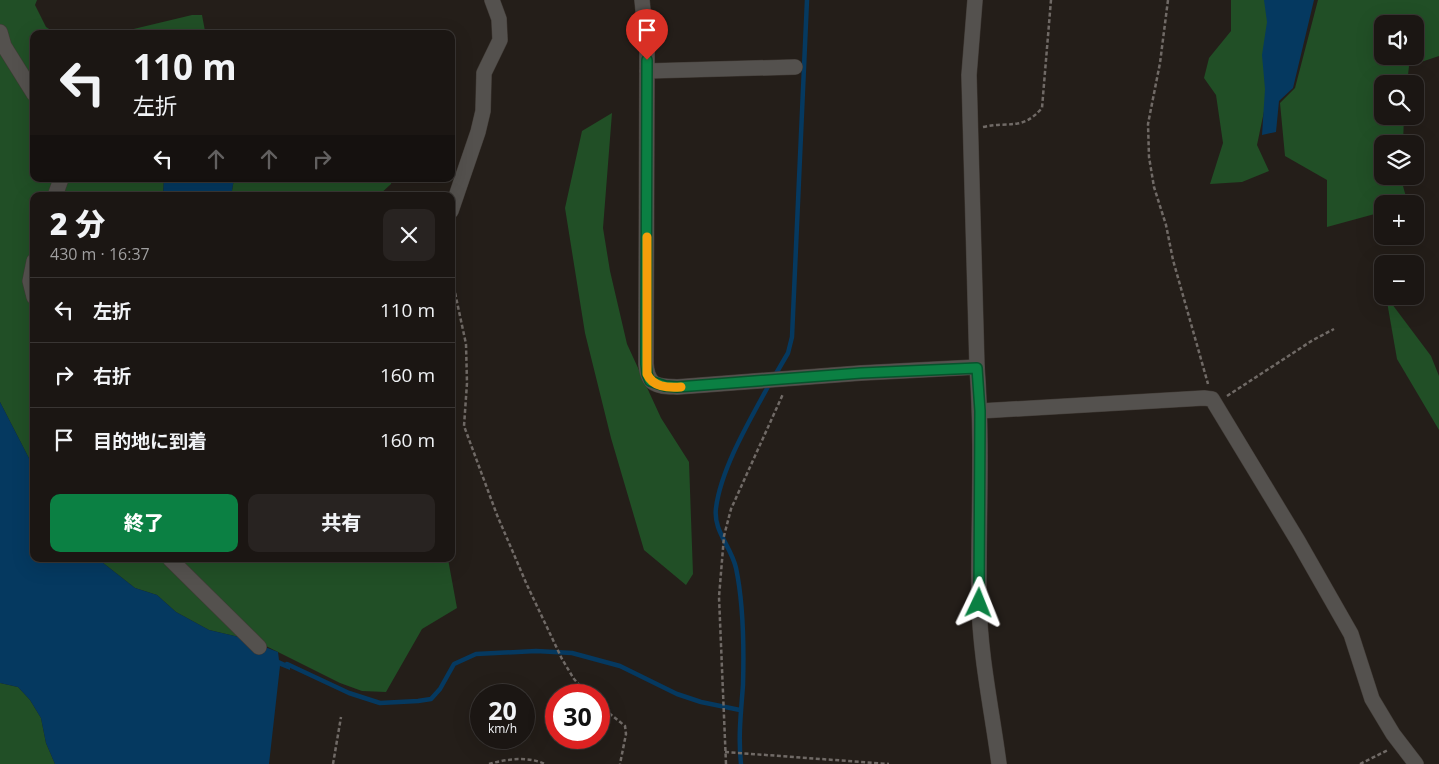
<!DOCTYPE html>
<html lang="ja">
<head>
<meta charset="utf-8">
<style>
	body { margin:0; font-family:"Open Sans","Noto Sans JP",sans-serif; background:#282321; color:#f1f3f6; height:100vh; display:flex; flex-direction:column; font-size:19px; white-space:nowrap }
	* { box-sizing:border-box; margin:0 }
	p { font-size:16px; color:#a09fa0 }
	.icon { flex:none; width:28px; height:28px; fill:none; stroke:currentColor; stroke-width:2; stroke-linecap:round; stroke-linejoin:round }
	.map { position:relative; flex:1; overflow:hidden }
	.details { position:absolute; left:30px; top:192px; width:425px; height:370px; display:flex; flex-direction:column; background:#1b1613; border-radius:10px; box-shadow:0 5px 20px #0002,0 0 0 1px #393533 }
	.details>* { flex:none }
	.hud { position:absolute; left:30px; top:30px; width:425px; height:152px; border-radius:10px; box-shadow:0 5px 20px #0002,0 0 0 1px #393533; background:#1b1613; color:#f1f3f6; overflow:hidden }
	.fabs { position:absolute; left:1374px; top:15px; display:grid; gap:10px }
	.fabs a { display:grid; place-items:center; width:50px; height:50px; border-radius:10px; background:#1b1613; box-shadow:0 5px 20px #0002,0 0 0 1px #393533; font-size:25px }
	.speed { position:absolute; left:470px; top:684px; display:flex; gap:10px; font-size:25px; font-weight:700; text-align:center }
	.speed>* { display:grid; place-content:center; width:65px; height:65px; border-radius:50%; background:#1b1613; box-shadow:0 5px 20px #0002,0 0 0 1px #393533; line-height:1 }
	.speed small { font-size:12px; font-weight:400 }
	.speed .limit { border:8px solid #d22; background:#fff; color:#111 }
	.pin { position:absolute; display:grid; place-items:center; width:42px; height:42px; color:#fff; margin:-51px -21px; border-radius:50% 50% 50% 0; rotate:-45deg; box-shadow:0 0 5px #0007 }
	.pin .icon { rotate:45deg }
	.me { position:absolute; width:55px; margin:-28px; rotate:2deg; stroke-linejoin:round; filter:drop-shadow(0 0 4px #0008) }
	.turn { display:flex; align-items:center; gap:18px; height:105px; padding:0 20px; font-size:22px }
	.turn .icon { width:65px; height:65px; stroke-width:2.5 }
	.turn b { display:block; font-size:35px; line-height:42px }
	.lanes { display:flex; align-items:center; height:48px; padding:0 20px; background:#0003; justify-content:center; gap:25px; direction:ltr }
	.lanes .off { opacity:.35 }
	.round { display:grid; place-items:center; flex:none; width:52px; height:52px; border-radius:10px; background:#282321 }
	.overview { display:flex; align-items:center; justify-content:space-between; height:85px; padding:0 20px }
	h1 { font-size:30px; font-weight:800; line-height:38px }
	.button { display:flex; gap:10px; margin-top:auto; padding:10px 20px }
	.button a { flex:1; height:58px; border-radius:10px; background:#0b8043; color:#fff; font-size:20px; font-weight:800; line-height:58px; text-align:center }
	.button a+a { background:#282321; color:#f1f3f6 }
	ul { padding:0; list-style:none }
	li { display:flex; align-items:center; gap:15px; height:65px; padding:0 20px; border-top:1px solid #393533 }
	li div { flex:1 }
	li b { display:block; font-size:19px }
	li em { font-style:normal }
	.map>svg:first-child { display:block }
	.forest { fill:#214f26; fill-rule:evenodd }
	.water { fill:#053960 }
	.lines { fill:none; stroke-linecap:round; stroke-linejoin:round }
	.stream { stroke:#053960; stroke-width:4.5 }
	.minor-casing { stroke:#413b36; stroke-width:16 }
	.path { stroke:#706a66; stroke-width:2.5; stroke-dasharray:4 2.5; stroke-linecap:butt }
	.minor { stroke:#54514e; stroke-width:15 }
	.route-casing { stroke:#07532c; stroke-width:12 }
	.route { stroke:#0b8043; stroke-width:9 }
	.slow { stroke:#f59e0b; stroke-width:9 }
</style>
</head>
<body>
<div class="map">
<svg width="1439" height="764" viewBox="0 0 1439 764">
	<rect width="100%" height="100%" fill="#241e19"/>
	<g class="forest">
		<polygon points="0,0 37,0 35,5 46,27 57,34 34,34 34,179 164,179 163,196 34,196 34,468 0,402"/>
		<polygon points="1231,0 1265,0 1270,20 1267,97 1257,145 1269,171 1242,182 1210,184 1223,143 1216,95 1204,78 1209,58 1231,31"/>
		<path d="M1318,0H1439V56L1409,66L1407,84H1382V116H1404L1403,144H1382V176H1403V186L1408,204H1382V212L1327,227V180L1285,156L1280,103L1295,88ZM1382,24H1415V56H1382Z"/>
		<polygon points="192,15 202,15 205,31 208,34 98,34 121,32"/>
		<polygon points="612,113 603,228 610,271 627,344 661,418 689,462 693,574 686,585 644,550 611,438 585,333 565,208 582,131"/>
		<polygon points="234,179 392,179 391,184 378,196 231,196"/>
		<polygon points="1386,296 1431,356 1439,376 1439,430 1397,359"/>
		<polygon points="98,559 448,559 457,608 422,629 386,692 362,691 340,683 266,646 239,637 209,630 176,612 157,595 135,588"/>
		<polygon points="0,683 18,687 30,700 41,718 46,743 55,764 0,764"/>
	</g>
	<g class="water">
		<polygon points="1264,0 1314,0 1293,88 1279,101 1276,132 1262,135 1265,89 1262,55 1267,22"/>
		<polygon points="164,179 234,179 231,196 163,196"/>
		<polygon points="0,402 34,468 34,559 98,559 135,588 157,595 176,612 209,630 239,637 278,652 279,660 290,665 290,670 280,666 269,764 55,764 46,743 41,718 30,700 18,687 0,683"/>
	</g>
	<g class="lines">
		<g class="stream">
			<polyline points="774,377 788,353 792,337 807,0"/>
			<polyline points="287,664 349,693 380,703 418,701 431,699 440,689 454,664 476,654 536,651 572,653 620,666 677,694 701,702 740,710"/>
			<path d="M741,764C738,737 741,712 743,685C744,650 743,601 736,568C731,546 713,531 716,508C721,468 751,418 770,383"/>
		</g>
		<g class="minor-casing">
			<g id="minor">
				<path d="M642,0L647,50L646,364C648,387 658,386 677,387L861,373L977,367"/>
				<path d="M975,0L969,75L977,367C983,446 978,524 979,602C980,656 992,711 999,764"/>
				<polyline points="0,32 4,46 34,94"/>
				<polyline points="647,71 795,67"/>
				<polyline points="55,196 61,179"/>
				<polyline points="451,211 478,132 483,111 484,73 500,40 499,19 492,0"/>
				<polyline points="34,261 30,281 34,297"/>
				<polyline points="980,411 1204,398 1212,399 1298,541 1351,634 1372,699 1393,734 1416,764"/>
				<polyline points="170,559 259,647"/>
			</g>
		</g>
		<g class="path">
			<polyline points="1168,0 1160,63 1148,124 1149,157 1154,187 1166,225 1173,260 1208,384"/>
			<path d="M983,127C1010,121 1022,131 1042,108L1051,0"/>
			<polyline points="451,274 466,344 467,383 464,426 497,515 527,585 562,659 574,679 588,695"/>
			<polyline points="1227,396 1313,340 1334,329"/>
			<polyline points="599,705 625,726 626,734 620,764"/>
			<polyline points="725,752 889,764"/>
			<polyline points="333,764 341,717"/>
			<path d="M489,764C506,759 528,756 545,764"/>
			<polyline points="726,764 719,597 724,536 731,509 783,394"/>
			<polyline points="1360,764 1388,750"/>
		</g>
		<use href="#minor" class="minor"/>
	</g>
	<g class="lines">
		<g class="route-casing">
			<polyline id="route" points="647,60 646,364 647,374 650,381 665,386 677,387 861,373 977,368 980,411 979,603"/>
		</g>
		<use href="#route" class="route"/>
		<path class="slow" d="M647,237V374C653,387 667,388 681,387"/>
	</g>
</svg>
<div class="fabs">
<a><svg class="icon" aria-label="sound" viewBox="0 0 24 24"><path d="M4 9h4l5-4v14l-5-4H4zM17 9q2 3 0 6"/></svg></a>
<a><svg class="icon" aria-label="search" viewBox="0 0 24 24"><circle cx="10" cy="10" r="6"/><path d="M15 15l6 6"/></svg></a>
<a><svg class="icon" aria-label="layers" viewBox="0 0 24 24"><path d="M12 4l9 5-9 5-9-5zM3 14l9 5 9-5"/></svg></a>
<a>+</a>
<a>−</a>
</div>
<div class="speed"><div>20<small>km/h</small></div><div class="limit">30</div></div>
<div class="pin" style="left:647px;top:60px;background:#d93025"><svg class="icon" aria-label="arrive" viewBox="0 0 24 24"><path d="M6 21V4h12l-3 4 3 4H6"/></svg></div>
<svg class="me" style="left:979px;top:603px" viewBox="-20 -20 40 40"><path d="M0-17L14 15 0 8-14 15z" fill="#0b8043" stroke="#fff" stroke-width="4"/></svg>
<div class="hud">
<div class="turn"><svg class="icon" aria-label="left" viewBox="0 0 24 24"><path d="M17 20v-9H6M10 6l-5 5 5 5"/></svg><div><b>110 m</b>左折</div></div>
<div class="lanes"><svg class="icon" aria-label="left" viewBox="0 0 24 24"><path d="M17 20v-9H6M10 6l-5 5 5 5"/></svg><svg class="icon off" aria-label="ahead" viewBox="0 0 24 24"><path d="M12 20V5M6 11l6-6 6 6"/></svg><svg class="icon off" aria-label="ahead" viewBox="0 0 24 24"><path d="M12 20V5M6 11l6-6 6 6"/></svg><svg class="icon off" aria-label="right" viewBox="0 0 24 24"><path d="M7 20v-9h11M14 6l5 5-5 5"/></svg></div>
</div>
<section class="details">
<div class="overview"><div><h1>2 分</h1><p>430 m · 16:37</p></div><a class="round"><svg class="icon" aria-label="close" viewBox="0 0 24 24"><path d="M6 6l12 12M18 6L6 18"/></svg></a></div>
<ul>
<li><svg class="icon" aria-label="left" viewBox="0 0 24 24"><path d="M17 20v-9H6M10 6l-5 5 5 5"/></svg><div><b>左折</b></div><em>110 m</em></li>
<li><svg class="icon" aria-label="right" viewBox="0 0 24 24"><path d="M7 20v-9h11M14 6l5 5-5 5"/></svg><div><b>右折</b></div><em>160 m</em></li>
<li><svg class="icon" aria-label="arrive" viewBox="0 0 24 24"><path d="M6 21V4h12l-3 4 3 4H6"/></svg><div><b>目的地に到着</b></div><em>160 m</em></li>
</ul>
<div class="button"><a>終了</a><a>共有</a></div>
</section>
</div>
</body>
</html>
